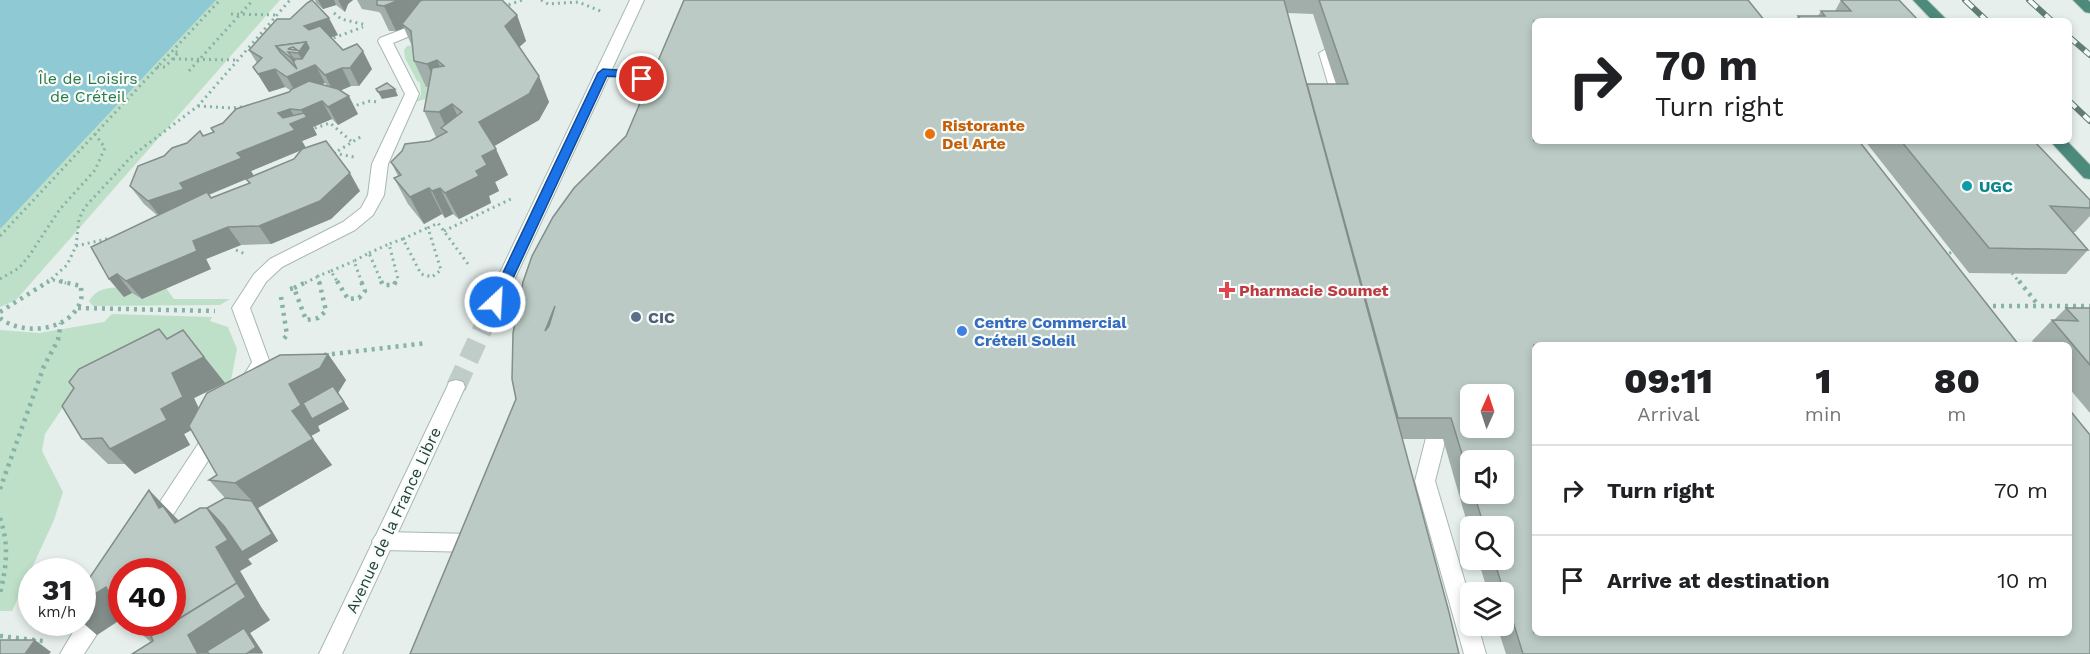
<!DOCTYPE html>
<html lang="en">
<head>
<meta charset="utf-8">
<style>
	body { margin:0; font-family:"Work Sans",sans-serif; background:#f6f6f6; color:#202124; height:100vh; display:flex; flex-direction:column; font-size:22px; white-space:nowrap }
	* { box-sizing:border-box; margin:0 }
	p { font-size:20px; color:#757577 }
	.icon { flex:none; width:33px; height:33px; fill:none; stroke:currentColor; stroke-width:2; stroke-linecap:round; stroke-linejoin:round }
	.map { position:relative; flex:1; overflow:hidden }
	.drawer { position:absolute; left:1532px; top:342px; width:540px; height:294px; display:flex; flex-direction:column; background:#fff; border-radius:9px; box-shadow:0 3px 9px #0003 }
	.drawer>* { flex:none }
	.top-card { position:absolute; left:1532px; top:18px; width:540px; height:126px; border-radius:9px; box-shadow:0 3px 9px #0003; background:#fff; color:#202124; overflow:hidden }
	.needle { width:39px; rotate:3deg }
	.fabs { position:absolute; left:1460px; top:384px; display:grid; gap:12px }
	.fabs a { display:grid; place-items:center; width:54px; height:54px; border-radius:9px; background:#fff; box-shadow:0 3px 9px #0003; font-size:30px }
	.speed { position:absolute; left:18px; top:558px; display:flex; gap:12px; font-size:30px; font-weight:700; text-align:center }
	.speed>* { display:grid; place-content:center; width:78px; height:78px; border-radius:50%; background:#fff; box-shadow:0 3px 9px #0003; line-height:1 }
	.speed small { font-size:15px; font-weight:400 }
	.speed .limit { border:9px solid #d22; background:#fff; color:#111 }
	.pin { position:absolute; display:grid; place-items:center; width:51px; height:51px; color:#fff; margin:-26px; border:3px solid #fff; border-radius:50%; box-shadow:0 2px 6px #0007 }
	.me { position:absolute; width:66px; margin:-33px; rotate:25deg; stroke-linejoin:round; filter:drop-shadow(0 0 4px #0008) }
	.turn { display:flex; align-items:center; gap:21px; height:126px; padding:0 24px; font-size:27px }
	.turn .icon { width:78px; height:78px; stroke-width:2.5 }
	.turn b { display:block; font-size:42px; line-height:51px }
	.eta { display:flex; justify-content:space-evenly; align-items:center; height:102px; text-align:center }
	.eta b { font-size:36px; font-weight:800; line-height:42px }
	ul { padding:0; list-style:none }
	li { display:flex; align-items:center; gap:18px; height:90px; padding:0 24px; border-top:2px solid #e0e0e0 }
	li div { flex:1 }
	li b { display:block; font-size:22px }
	li em { font-style:normal }
	.map>svg:first-child { display:block }
	.green { fill:#bfe0c8 }
	.water { fill:#8ec9d4 }
	.lines { fill:none; stroke-linecap:round; stroke-linejoin:round }
	.tertiary-tunnel { stroke:#bfccc8; stroke-width:20; stroke-dasharray:20 10; stroke-linecap:butt }
	.service-casing { stroke:#a8b8b2; stroke-width:2 }
	.pedestrian-casing { stroke:#a8b8b2; stroke-width:2 }
	.tertiary-casing { stroke:#a8b8b2; stroke-width:2 }
	.trunk-casing { stroke:#c2cac8; stroke-width:2 }
	.path-far1 { stroke:#86b3a5; stroke-width:3; stroke-dasharray:2 4; stroke-linecap:butt }
	.path { stroke:#86b3a5; stroke-width:4.5; stroke-dasharray:3 5; stroke-linecap:butt }
	.service { fill:#fff; fill-rule:evenodd }
	.pedestrian { fill:#fff; fill-rule:evenodd }
	.tertiary { fill:#fff; fill-rule:evenodd }
	.trunk { fill:#4c8a7c; fill-rule:evenodd }
	.rail-casing { stroke:#5f7d75; stroke-width:6 }
	.rail { stroke:#f7fbf9; stroke-width:4; stroke-dasharray:11; stroke-linecap:butt }
	.path-bridge-far1 { stroke:#86b3a5; stroke-width:3; stroke-dasharray:2 4; stroke-linecap:butt }
	.path-bridge { stroke:#86b3a5; stroke-width:4.5; stroke-dasharray:3 5; stroke-linecap:butt }
	.wall { fill:#a1aea9; fill-rule:evenodd }
	.shaded-wall { fill:#838d89 }
	.building { fill:#bbcac4; stroke:#838d89; stroke-width:1.5; fill-rule:evenodd }
	.route { fill:#1a73e8; stroke:#114b97; stroke-width:1.5 }
	.food-dot { fill:#e8710a; stroke:#f7fbf9; stroke-width:2 }
	.culture-dot { fill:#0f9aa8; stroke:#f7fbf9; stroke-width:2 }
	.health-dot { fill:#e0444e; stroke:#f7fbf9; stroke-width:2 }
	.service-dot { fill:#5c6f8a; stroke:#f7fbf9; stroke-width:2 }
	.shop-dot { fill:#3f7fe0; stroke:#f7fbf9; stroke-width:2 }
	.labels { text-anchor:middle; stroke-width:4.5; stroke-linejoin:round; paint-order:stroke }
	.park-label { font-size:16px; fill:#2d7a4b; stroke:#f7fbf9 }
	.food-label { font-size:16px; font-weight:bold; fill:#c56008; stroke:#f7fbf9; text-anchor:start }
	.culture-label { font-size:16px; font-weight:bold; fill:#0d838f; stroke:#f7fbf9; text-anchor:start }
	.health-label { font-size:16px; font-weight:bold; fill:#be3a42; stroke:#f7fbf9; text-anchor:start }
	.service-label { font-size:16px; font-weight:bold; fill:#4e5e75; stroke:#f7fbf9; text-anchor:start }
	.shop-label { font-size:16px; font-weight:bold; fill:#366cbe; stroke:#f7fbf9; text-anchor:start }
	.street-label { font-size:16px; fill:#24423a; stroke:#f7fbf9 }
</style>
</head>
<body>
<div class="map">
<svg width="2090" height="654" viewBox="0 0 2090 654">
	<rect width="100%" height="100%" fill="#e6efeb"/>
	<g class="green">
		<polygon points="0,0 280,0 16,300 0,307"/>
		<polygon points="413,45 431,88 431,95 425,99 416,102 421,95 420,83 417,81 405,58 404,50 407,46"/>
		<path d="M119,287L124,297L133,293L142,299L166,288L174,299H230L220,305L93,306L89,301C96,289 106,288 119,287Z"/>
		<polygon points="112,314 212,317 210,321 228,327 237,349 231,380 225,383 204,356 188,364 94,361 45,434 42,451 63,492 54,520 12,611 0,611 0,330 39,333 104,322"/>
	</g>
	<polygon class="water" points="0,0 216,0 0,229"/>
	<g class="lines">
		<polyline class="tertiary-tunnel" points="456,387 495,302"/>
		<g class="service-casing">
			<g id="service">
				<polygon points="1326,49 1333,53 1349,107 1347,110 1342,111 1335,107 1319,53"/>
				<polygon points="603,69 636,71 660,84 653,88 629,78 598,76 596,73 598,70"/>
				<polygon points="1435,407 1442,410 1449,426 1435,481 1470,599 1470,626 1478,626 1486,654 1464,654 1415,481 1429,426 1425,415 1428,410"/>
				<polygon points="383,532 475,534 482,537 486,543 482,549 475,552 383,550 376,547 372,541 376,535"/>
			</g>
		</g>
		<g class="pedestrian-casing">
			<g id="pedestrian">
				<polygon points="429,19 436,23 434,26 393,43 419,94 388,164 384,195 373,215 355,230 282,267 266,282 250,308 270,363 253,391 246,393 239,391 237,386 252,362 232,308 254,274 270,259 343,222 361,208 368,195 372,164 405,94 378,41 380,38"/>
				<polygon points="217,423 224,426 227,431 224,436 160,535 153,538 146,535 142,529 146,523 210,426"/>
				<polygon points="122,567 130,572 122,572 122,596 84,654 60,654 79,622 82,622 82,617 114,570"/>
			</g>
		</g>
		<g class="tertiary-casing">
			<g id="tertiary">
				<polygon points="630,0 644,0 504,302 501,306 495,308 489,306 486,302"/>
				<polygon points="456,380 463,382 465,387 342,654 319,654 447,387 449,382"/>
			</g>
		</g>
		<g class="trunk-casing">
			<g id="trunk">
				<polygon points="1913,0 1927,0 1948,21 1933,21"/>
				<polygon points="2073,0 2088,0 2090,2 2090,13 2085,12"/>
				<polygon points="2050,141 2067,141 2090,165 2090,179 2084,178"/>
			</g>
		</g>
		<g class="path-far1">
			<polyline points="541,0 548,4 578,2 603,12"/>
			<polyline points="503,7 522,0"/>
			<polyline points="334,13 341,19 366,25"/>
			<polyline points="231,14 278,15"/>
			<polyline points="328,40 363,27"/>
			<polyline points="173,59 239,60"/>
			<polyline points="157,67 165,67 179,52 172,52"/>
			<polyline points="189,71 253,0"/>
			<polyline points="198,106 232,108 251,106"/>
			<polyline points="351,107 370,101 379,102"/>
			<polyline points="309,130 330,123 351,141"/>
			<polyline points="334,153 354,157"/>
			<polyline points="333,154 362,136"/>
			<polyline points="444,231 513,198"/>
			<polyline points="0,236 220,0"/>
			<polyline points="403,239 427,228"/>
			<polyline points="76,246 111,238"/>
			<polyline points="236,250 245,254"/>
			<polyline points="369,253 389,244"/>
			<polyline points="331,271 354,261"/>
			<polyline points="2012,273 2020,283"/>
			<polyline points="0,279 19,268 29,256 60,209 95,170 105,148 95,134"/>
			<polyline points="53,280 66,283"/>
			<polyline points="47,283 67,265 76,246 79,219 85,207 132,156 198,106 290,0"/>
			<polyline points="305,283 317,277"/>
			<polyline points="320,283 318,276 331,271 338,283"/>
			<polyline points="362,283 354,261 369,253 382,283"/>
			<polyline points="395,283 398,279 389,244 403,239 421,274 432,277 441,270 428,228 438,223 468,264"/>
		</g>
		<g class="path">
			<polyline points="337,281 348,299 359,298 365,291 361,281"/>
			<polyline points="381,281 383,285 394,285 396,281"/>
			<polyline points="2019,281 2039,306"/>
			<polyline points="294,288 308,281"/>
			<polyline points="290,289 294,288 306,320 318,318 326,311 319,281"/>
			<polyline points="281,297 287,335 282,341"/>
			<polyline points="78,308 215,311"/>
			<polyline points="0,312 49,281"/>
			<path d="M0,318C22,336 71,332 81,300C82,296 81,290 81,286L59,281"/>
			<polyline points="324,355 427,343"/>
			<polyline points="0,489 44,366 58,340 61,323"/>
			<path d="M0,518C9,545 7,565 0,593"/>
			<polyline points="0,636 43,641"/>
		</g>
		<use href="#service" class="service"/>
		<use href="#pedestrian" class="pedestrian"/>
		<use href="#tertiary" class="tertiary"/>
		<use href="#trunk" class="trunk"/>
		<g class="rail-casing">
			<g id="rail">
				<polyline points="1965,0 1987,21"/>
				<polyline points="2029,0 2052,21"/>
				<polyline points="2068,36 2090,55"/>
				<polyline points="2068,100 2090,121"/>
			</g>
		</g>
		<use href="#rail" class="rail"/>
		<polyline class="path-bridge-far1" points="1944,256 1952,252"/>
		<polyline class="path-bridge" points="1985,306 2090,306"/>
	</g>
	<g class="wall">
		<polygon points="315,0 353,0 348,4 345,12 336,5 323,9 316,3"/>
		<polygon points="357,0 502,0 517,15 526,41 519,47 549,102 539,120 494,146 508,175 495,182 499,191 489,196 491,203 459,219 453,214 445,218 442,214 424,224 408,204 394,178 398,176 391,162 438,137 436,137 424,111 428,87 426,87 414,61 412,46 404,28 396,31 389,31 381,14 379,12 362,9"/>
		<path d="M684,0H1748L2090,654H1506L1497,626H1503V592H1488L1478,560H1503V526H1470V533L1443,439H1402L516,399ZM1287,13L1313,14L1336,84L1307,85ZM1470,460L1503,494H1470Z"/>
		<polygon points="1841,0 1919,21 1795,21 1798,16 1818,16 1821,11 1835,11"/>
		<path d="M338,35L331,38L343,50L372,69L359,86H351L340,91L358,114L338,125L332,119L313,127L317,135L302,141L306,148L360,191L331,219L271,244L241,245L206,259L211,269L142,299L132,293L124,297L109,279L158,216L144,204L130,186L164,156L203,136L214,132L223,123L289,92L290,90L285,87L269,92L253,67L257,63L249,50ZM325,83L328,87L321,84ZM302,150L294,159L254,176L251,171ZM246,179L249,183L211,198L209,195Z"/>
		<polygon points="1865,141 2034,141 2090,200 2090,216 2075,232 2073,232 2088,250 2066,274 1969,273"/>
		<polygon points="2066,308 2090,308 2090,413 2068,387 2068,345 2035,345 2032,341 2052,320 2054,320"/>
		<polygon points="159,329 167,339 183,330 225,383 194,398 199,408 207,393 280,355 328,354 346,380 338,393 349,409 318,426 320,431 311,436 332,465 258,508 278,541 248,559 252,564 240,571 261,607 270,620 250,633 263,653 262,654 132,654 151,642 127,622 172,622 172,572 122,572 122,619 97,635 82,622 82,589 149,490 178,521 200,508 207,508 225,498 209,480 217,475 191,430 184,434 190,445 135,474 125,464 108,464 82,439 62,406 74,388 69,382 79,369"/>
	</g>
	<g class="shaded-wall">
		<polygon points="318,0 334,0 336,5 323,9"/>
		<polygon points="338,0 353,0 348,4 345,12"/>
		<polygon points="399,0 441,0 402,24 404,28 396,31 384,6"/>
		<polygon points="517,15 526,41 515,51 505,26"/>
		<polygon points="329,18 338,35 314,43 304,26"/>
		<polygon points="306,42 319,66 316,66 325,83 297,95 287,77 307,68 298,53 283,52"/>
		<polygon points="363,51 372,69 359,86 350,68"/>
		<polygon points="437,60 449,86 439,89 427,64"/>
		<polygon points="342,68 351,86 334,93 325,75"/>
		<polygon points="275,69 285,87 269,92 258,74"/>
		<polygon points="539,76 549,102 539,120 491,148 479,122"/>
		<polygon points="395,89 398,96 382,99 378,92"/>
		<polygon points="349,96 358,114 338,125 328,107"/>
		<polygon points="322,101 332,119 313,127 317,135 302,141 306,148 251,171 254,176 193,201 162,219 148,201 237,153 278,113 290,109 297,121 306,117 301,110"/>
		<polygon points="452,104 464,130 451,138 439,112"/>
		<polygon points="496,149 508,175 495,182 499,191 489,196 491,203 459,219 445,193 482,156"/>
		<polygon points="350,173 360,191 331,219 271,244 259,226"/>
		<polygon points="429,188 442,214 424,224 410,197"/>
		<polygon points="440,188 453,214 445,218 432,191"/>
		<polygon points="228,227 241,245 206,259 211,269 142,299 126,281 193,241"/>
		<polygon points="117,274 132,293 124,297 109,279"/>
		<polygon points="183,330 225,383 194,398 205,423 184,434 190,445 135,474 110,449 161,409 172,373"/>
		<polygon points="328,354 346,380 338,393 349,409 318,426 320,431 311,436 332,465 258,508 278,541 248,559 252,564 240,571 261,607 270,620 250,633 263,653 173,654 216,547 200,547 159,508 149,490 188,530 207,508 230,532 252,501 235,483 292,411 289,384"/>
		<polygon points="106,587 122,600 122,618 97,635 82,622 82,602"/>
		<polygon points="35,640 51,652 49,654 25,654"/>
	</g>
	<g class="building">
		<path d="M312,0L329,18L304,26L309,30L320,26L343,50L357,44L363,51L350,68H342L325,75L315,65L287,77L275,69L258,74L253,67L262,58L249,50L277,19H290L307,3ZM306,42L309,48L302,59H293L295,61L292,59L297,69L280,52L276,46Z"/>
		<polygon points="377,0 399,0 384,6 377,5"/>
		<polygon points="423,0 502,0 517,15 505,26 539,76 529,94 479,122 496,149 482,156 487,165 476,171 479,176 445,193 440,188 432,191 429,188 410,197 394,178 401,175 391,162 402,151 405,144 430,141 447,132 441,128 462,112 452,104 439,112 424,111 432,68 444,66 437,60 427,64 414,61 411,31 402,24 420,1"/>
		<path d="M684,0H1284L1449,612L1459,654H410L516,399L512,379L513,333L523,282L532,256L553,217L574,188L626,136ZM555,306L549,326L545,331Z"/>
		<path d="M1319,0H1748L1765,21H1534V141H1859L2019,345H1534V633H2068V408L2090,435V654H1523L1494,560H1503V526H1484L1474,494H1503V460H1470V480L1451,418H1398L1307,84H1348ZM1470,394H1503V428H1470Z"/>
		<polygon points="1841,0 1899,0 1919,21 1802,21 1798,16 1825,16 1821,11 1851,11"/>
		<path d="M306,42L298,53L288,52L295,61L276,46ZM293,47L297,50L288,49Z"/>
		<polygon points="293,47 297,50 288,49"/>
		<polygon points="309,81 338,89 349,96 328,107 322,101 301,110 290,109 278,113 283,118 304,113 307,117 290,124 295,130 237,153 242,158 180,183 184,189 148,201 130,186 138,166 164,156 172,148 187,143 200,131 203,136 214,132 211,128 223,123 236,109 289,92 292,89"/>
		<polygon points="387,83 395,89 378,92 376,89"/>
		<polygon points="326,141 350,173 320,201 259,226 228,227 193,241 197,251 126,281 117,274 109,279 91,247 207,192 211,198 250,183 246,179 294,159 302,149"/>
		<polygon points="1901,141 2034,141 2090,200 2090,208 2050,206 2088,250 1989,248"/>
		<polygon points="2066,308 2090,308 2090,365 2052,320 2078,321"/>
		<polygon points="159,329 167,339 183,330 204,357 172,373 183,397 161,409 167,420 110,449 102,438 82,439 62,406 74,388 69,382 79,369"/>
		<polygon points="328,354 320,368 289,384 301,405 292,411 313,439 235,483 209,480 217,475 189,426 207,393 280,355"/>
		<polygon points="333,386 344,402 312,419 303,403"/>
		<polygon points="149,490 159,508 163,506 175,523 200,508 207,508 228,540 216,547 237,583 151,636 145,622 172,622 172,572 122,572 122,616 106,587 82,602 82,589"/>
		<polygon points="225,498 252,501 272,534 242,552 224,526 207,508"/>
		<polygon points="237,583 246,597 188,635 198,654 132,654 153,641 151,636"/>
		<polygon points="244,628 256,647 246,654 209,654 207,651"/>
		<polygon points="0,640 35,640 25,654 0,654"/>
	</g>
	<polygon class="route" points="603,69 631,71 647,79 642,82 629,77 607,76 502,302 500,305 491,305 489,302 598,73"/>
	<circle class="food-dot" cx="930" cy="134" r="6"/>
	<circle class="culture-dot" cx="1967" cy="186" r="6"/>
	<path class="health-dot" d="M1224 281h6v6h6v6h-6v6h-6v-6h-6v-6h6z"/>
	<circle class="service-dot" cx="636" cy="317" r="6"/>
	<circle class="shop-dot" cx="962" cy="331" r="6"/>
	<g class="labels">
		<g class="park-label">
			<text x="88" y="84">Île de Loisirs<tspan x="88" dy="18">de Créteil</tspan></text>
		</g>
		<g class="food-label">
			<text x="942" y="131">Ristorante<tspan x="942" dy="18">Del Arte</tspan></text>
		</g>
		<g class="culture-label">
			<text x="1979" y="192">UGC</text>
		</g>
		<g class="health-label">
			<text x="1239" y="296">Pharmacie Soumet</text>
		</g>
		<g class="service-label">
			<text x="648" y="323">CIC</text>
		</g>
		<g class="shop-label">
			<text x="974" y="328">Centre Commercial<tspan x="974" dy="18">Créteil Soleil</tspan></text>
		</g>
		<g class="street-label">
			<text transform="translate(393 520) rotate(-65)" y="6">Avenue de la France Libre</text>
		</g>
	</g>
</svg>
<div class="fabs">
<a><svg class="needle" viewBox="-14 -14 28 28"><path d="M0-13l5 13h-10z" fill="#e53935"/><path d="M0 13l5-13h-10z" fill="#757577"/></svg></a>
<a><svg class="icon" aria-label="sound" viewBox="0 0 24 24"><path d="M4 9h4l5-4v14l-5-4H4zM17 9q2 3 0 6"/></svg></a>
<a><svg class="icon" aria-label="search" viewBox="0 0 24 24"><circle cx="10" cy="10" r="6"/><path d="M15 15l6 6"/></svg></a>
<a><svg class="icon" aria-label="layers" viewBox="0 0 24 24"><path d="M12 4l9 5-9 5-9-5zM3 14l9 5 9-5"/></svg></a>
</div>
<div class="speed"><div>31<small>km/h</small></div><div class="limit">40</div></div>
<div class="pin" style="left:642px;top:79px;background:#d93025"><svg class="icon" aria-label="arrive" viewBox="0 0 24 24"><path d="M6 21V4h12l-3 4 3 4H6"/></svg></div>
<svg class="me" style="left:495px;top:302px" viewBox="-20 -20 40 40"><circle r="17" fill="#1a73e8" stroke="#fff" stroke-width="3"/><path d="M0-11L8 9 0 5-8 9z" fill="#fff"/></svg>
<div class="top-card">
<div class="turn"><svg class="icon" aria-label="right" viewBox="0 0 24 24"><path d="M7 20v-9h11M14 6l5 5-5 5"/></svg><div><b>70 m</b>Turn right</div></div>
</div>
<section class="drawer">
<div class="eta">
<div><b>09:11</b><p>Arrival</p></div>
<div><b>1</b><p>min</p></div>
<div><b>80</b><p>m</p></div>
</div>
<ul>
<li><svg class="icon" aria-label="right" viewBox="0 0 24 24"><path d="M7 20v-9h11M14 6l5 5-5 5"/></svg><div><b>Turn right</b></div><em>70 m</em></li>
<li><svg class="icon" aria-label="arrive" viewBox="0 0 24 24"><path d="M6 21V4h12l-3 4 3 4H6"/></svg><div><b>Arrive at destination</b></div><em>10 m</em></li>
</ul>
</section>
</div>
</body>
</html>
